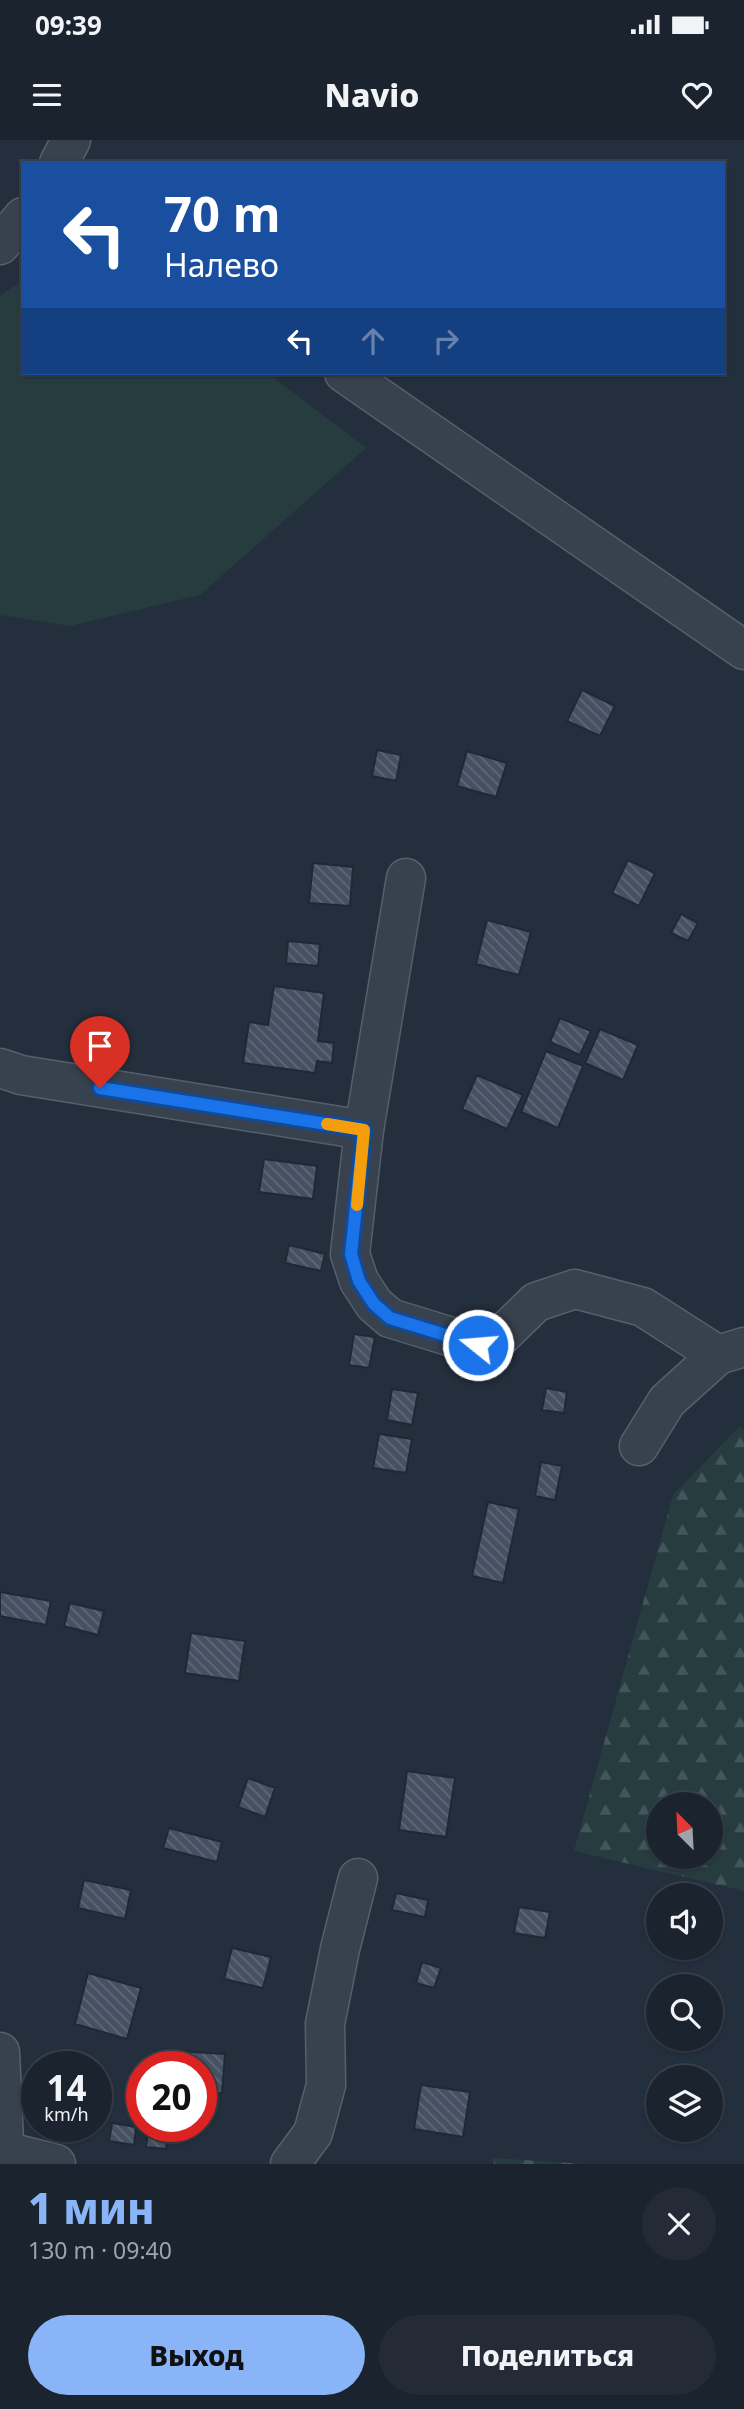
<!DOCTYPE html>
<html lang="ru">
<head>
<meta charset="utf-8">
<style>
	body { margin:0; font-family:"Noto Sans",sans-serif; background:#242b36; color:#f1f3f6; height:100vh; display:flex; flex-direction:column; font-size:26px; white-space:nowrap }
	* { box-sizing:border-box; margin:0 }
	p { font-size:23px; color:#a0a4aa }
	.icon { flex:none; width:38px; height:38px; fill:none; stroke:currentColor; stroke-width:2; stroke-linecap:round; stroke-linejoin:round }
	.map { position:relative; height:2024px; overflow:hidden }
	.panel { display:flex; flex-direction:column; background:#1b232e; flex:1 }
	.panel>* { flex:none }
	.guide { position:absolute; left:21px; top:21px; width:704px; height:214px; border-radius:0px; box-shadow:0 2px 5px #0004,0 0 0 2px #39404a; background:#1a4fa0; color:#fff; overflow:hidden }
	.needle { width:46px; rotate:336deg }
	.buttons { position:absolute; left:646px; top:1652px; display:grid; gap:14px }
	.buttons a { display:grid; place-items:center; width:77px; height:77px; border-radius:50%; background:#1b232e; box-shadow:0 2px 5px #0004,0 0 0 2px #39404a; font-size:35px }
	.speed { position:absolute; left:21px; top:1911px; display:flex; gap:14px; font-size:35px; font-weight:700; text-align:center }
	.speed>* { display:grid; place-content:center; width:91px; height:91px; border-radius:50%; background:#1b232e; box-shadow:0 2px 5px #0004,0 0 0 2px #39404a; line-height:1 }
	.speed small { font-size:18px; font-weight:400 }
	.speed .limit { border:10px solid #d22; background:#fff; color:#111 }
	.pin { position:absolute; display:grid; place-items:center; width:60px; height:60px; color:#fff; margin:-72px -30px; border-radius:50% 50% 50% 0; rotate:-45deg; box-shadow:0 0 7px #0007 }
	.pin .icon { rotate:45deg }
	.me { position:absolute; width:77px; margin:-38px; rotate:287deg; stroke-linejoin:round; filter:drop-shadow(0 0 5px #0008) }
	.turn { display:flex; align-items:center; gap:24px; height:147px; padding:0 28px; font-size:32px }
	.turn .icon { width:91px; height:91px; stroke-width:2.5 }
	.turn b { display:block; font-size:49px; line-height:60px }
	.lanes { display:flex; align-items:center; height:66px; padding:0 28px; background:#0003; justify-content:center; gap:35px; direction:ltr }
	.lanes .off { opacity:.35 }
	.round { display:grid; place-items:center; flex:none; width:74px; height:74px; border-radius:37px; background:#242b36 }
	.head { display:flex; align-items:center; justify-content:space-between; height:119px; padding:0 28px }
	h1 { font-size:42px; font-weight:800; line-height:52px; color:#8ab4f8 }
	.primary-button { display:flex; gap:14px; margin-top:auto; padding:14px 28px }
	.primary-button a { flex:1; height:80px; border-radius:42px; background:#8ab4f8; color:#111; font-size:28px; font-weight:800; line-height:80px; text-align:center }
	.primary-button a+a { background:#242b36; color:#f1f3f6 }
	.status { display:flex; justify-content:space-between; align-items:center; height:49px; padding:0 35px; background:#1b232e; direction:ltr }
	.status svg { height:19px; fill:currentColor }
	header { display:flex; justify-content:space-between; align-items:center; height:91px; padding:0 28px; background:#1b232e; font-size:32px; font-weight:800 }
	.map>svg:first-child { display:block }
	.grass { fill:#263c3f }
	.forest { fill:url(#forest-firs); fill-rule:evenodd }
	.building { fill:url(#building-back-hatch); stroke:#1f2835; stroke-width:2 }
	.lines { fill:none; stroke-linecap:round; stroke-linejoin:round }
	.minor-casing { stroke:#565f6c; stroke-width:41 }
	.minor { stroke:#38414e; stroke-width:38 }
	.route-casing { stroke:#114b97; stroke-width:18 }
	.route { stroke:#1a73e8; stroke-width:12 }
	.slow { stroke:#f59e0b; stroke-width:12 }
</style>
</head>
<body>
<div class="status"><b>09:39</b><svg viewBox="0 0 49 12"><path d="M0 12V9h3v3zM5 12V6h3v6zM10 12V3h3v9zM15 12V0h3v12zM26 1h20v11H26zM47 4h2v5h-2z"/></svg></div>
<header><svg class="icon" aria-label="menu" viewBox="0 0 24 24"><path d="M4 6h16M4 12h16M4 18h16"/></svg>Navio<svg class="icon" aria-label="heart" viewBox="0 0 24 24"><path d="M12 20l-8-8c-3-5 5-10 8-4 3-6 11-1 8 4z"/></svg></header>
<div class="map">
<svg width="744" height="2024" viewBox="0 0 744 2024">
	<defs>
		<pattern id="forest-firs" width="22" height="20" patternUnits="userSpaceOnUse" patternTransform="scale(1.75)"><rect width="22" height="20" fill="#263c3f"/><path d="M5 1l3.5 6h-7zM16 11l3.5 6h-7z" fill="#435659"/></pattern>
		<pattern id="building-back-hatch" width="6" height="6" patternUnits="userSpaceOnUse" patternTransform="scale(1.75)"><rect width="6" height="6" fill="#455162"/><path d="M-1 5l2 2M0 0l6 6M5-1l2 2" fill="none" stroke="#5d6877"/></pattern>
	</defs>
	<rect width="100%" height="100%" fill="#242f3e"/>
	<polygon class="grass" points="23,140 23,233 268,233 366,308 200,455 70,486 0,475 0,156"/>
	<g class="forest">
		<path d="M739,1287L744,1290V1751L574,1711L673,1355ZM658,1664H710V1717H658Z"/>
		<polygon points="493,2018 586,2024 494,2024"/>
	</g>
	<g class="building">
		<polygon points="582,550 615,566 600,596 567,581"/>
		<polygon points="377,610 401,615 396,641 372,636"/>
		<polygon points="467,611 507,623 496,657 457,646"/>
		<polygon points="628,720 655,733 639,766 612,753"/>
		<polygon points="313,723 353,727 350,766 309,763"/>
		<polygon points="681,774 698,783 688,801 671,793"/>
		<polygon points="487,780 531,792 519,835 476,824"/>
		<polygon points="288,801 320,804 318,826 286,823"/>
		<polygon points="274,846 324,853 318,901 334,903 332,923 317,921 315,933 243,923 249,882 268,885"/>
		<polygon points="560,878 591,891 580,915 550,902"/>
		<polygon points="600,889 638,905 623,940 585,923"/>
		<polygon points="546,911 583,926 558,988 521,972"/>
		<polygon points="477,935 523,955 507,989 462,969"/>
		<polygon points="264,1019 317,1026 313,1059 259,1052"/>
		<polygon points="289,1105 325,1114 321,1131 285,1123"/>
		<polygon points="354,1194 375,1197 369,1228 349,1225"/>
		<polygon points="546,1248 567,1252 564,1273 542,1270"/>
		<polygon points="392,1249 418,1253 412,1285 387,1280"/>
		<polygon points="379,1294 412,1299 406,1333 373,1328"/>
		<polygon points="541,1322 562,1326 555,1360 535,1356"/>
		<polygon points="488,1362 519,1369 503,1443 472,1436"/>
		<polygon points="0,1452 51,1461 46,1485 0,1476"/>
		<polygon points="70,1463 104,1471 98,1495 64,1486"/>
		<polygon points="191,1493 245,1501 239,1541 185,1533"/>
		<polygon points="407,1631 455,1638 446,1697 399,1690"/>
		<polygon points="248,1638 275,1648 265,1677 238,1667"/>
		<polygon points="169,1688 222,1702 217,1722 163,1708"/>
		<polygon points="84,1740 131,1750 125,1779 78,1768"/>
		<polygon points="396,1753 428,1760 425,1777 392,1770"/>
		<polygon points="519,1767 550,1772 545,1798 514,1793"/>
		<polygon points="232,1808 271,1817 263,1848 224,1839"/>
		<polygon points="422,1822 441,1828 434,1848 416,1843"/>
		<polygon points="88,1833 141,1848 127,1899 75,1884"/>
		<polygon points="177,1911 225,1914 222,1953 201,1952 201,1927 176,1927"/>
		<polygon points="421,1945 470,1952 463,1997 414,1989"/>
		<polygon points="112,1983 136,1987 134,2005 109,2001"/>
		<polygon points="148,1991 168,1993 166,2009 146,2007"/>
	</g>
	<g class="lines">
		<g class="minor-casing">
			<g id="minor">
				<polyline points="59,23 71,0"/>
				<polyline points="0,105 23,77"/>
				<polyline points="344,233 744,510"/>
				<polyline points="406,738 364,990 350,1114 359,1141 374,1164 390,1178 478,1205 498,1199 536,1162 575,1149 643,1167 718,1215"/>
				<polyline points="0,928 21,935 364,990"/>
				<polyline points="639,1306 667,1261 718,1215 744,1207"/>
				<polyline points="0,1912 5,2024"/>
				<polyline points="4,2011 56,2024"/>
				<polyline points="290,2024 313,1993 326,1945 325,1884 340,1809 358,1738"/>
			</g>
		</g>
		<use href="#minor" class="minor"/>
	</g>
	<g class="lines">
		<g class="route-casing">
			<polyline id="route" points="100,948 364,990 351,1114 359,1141 374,1164 390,1178 478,1205"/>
		</g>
		<use href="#route" class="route"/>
		<polyline class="slow" points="327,984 364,990 357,1065"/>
	</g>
</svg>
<div class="buttons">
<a><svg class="needle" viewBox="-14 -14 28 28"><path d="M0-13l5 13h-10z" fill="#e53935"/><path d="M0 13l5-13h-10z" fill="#a0a4aa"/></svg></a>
<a><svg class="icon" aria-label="sound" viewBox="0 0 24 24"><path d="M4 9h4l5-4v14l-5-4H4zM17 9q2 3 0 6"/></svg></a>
<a><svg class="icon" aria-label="search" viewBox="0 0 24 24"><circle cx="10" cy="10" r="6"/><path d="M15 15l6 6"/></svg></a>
<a><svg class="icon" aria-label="layers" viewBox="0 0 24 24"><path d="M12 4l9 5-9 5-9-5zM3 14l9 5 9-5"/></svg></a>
</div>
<div class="speed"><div>14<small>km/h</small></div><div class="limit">20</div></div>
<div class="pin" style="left:100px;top:948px;background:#d93025"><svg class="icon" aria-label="arrive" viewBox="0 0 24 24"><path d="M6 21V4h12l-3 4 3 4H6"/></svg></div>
<svg class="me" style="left:478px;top:1205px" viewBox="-20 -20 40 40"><circle r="17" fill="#1a73e8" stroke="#fff" stroke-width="3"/><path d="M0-11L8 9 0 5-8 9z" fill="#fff"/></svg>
<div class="guide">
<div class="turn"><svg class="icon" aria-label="left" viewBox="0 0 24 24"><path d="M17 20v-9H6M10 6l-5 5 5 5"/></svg><div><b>70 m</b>Налево</div></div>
<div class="lanes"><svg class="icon" aria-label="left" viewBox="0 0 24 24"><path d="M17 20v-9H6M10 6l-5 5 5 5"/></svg><svg class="icon off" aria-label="ahead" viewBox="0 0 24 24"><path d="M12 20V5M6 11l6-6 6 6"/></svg><svg class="icon off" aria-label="right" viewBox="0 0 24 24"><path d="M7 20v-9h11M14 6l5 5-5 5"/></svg></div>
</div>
</div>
<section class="panel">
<div class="head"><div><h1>1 мин</h1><p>130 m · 09:40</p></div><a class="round"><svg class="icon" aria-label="close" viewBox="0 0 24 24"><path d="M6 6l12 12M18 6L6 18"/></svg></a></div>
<div class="primary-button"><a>Выход</a><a>Поделиться</a></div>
</section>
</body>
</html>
